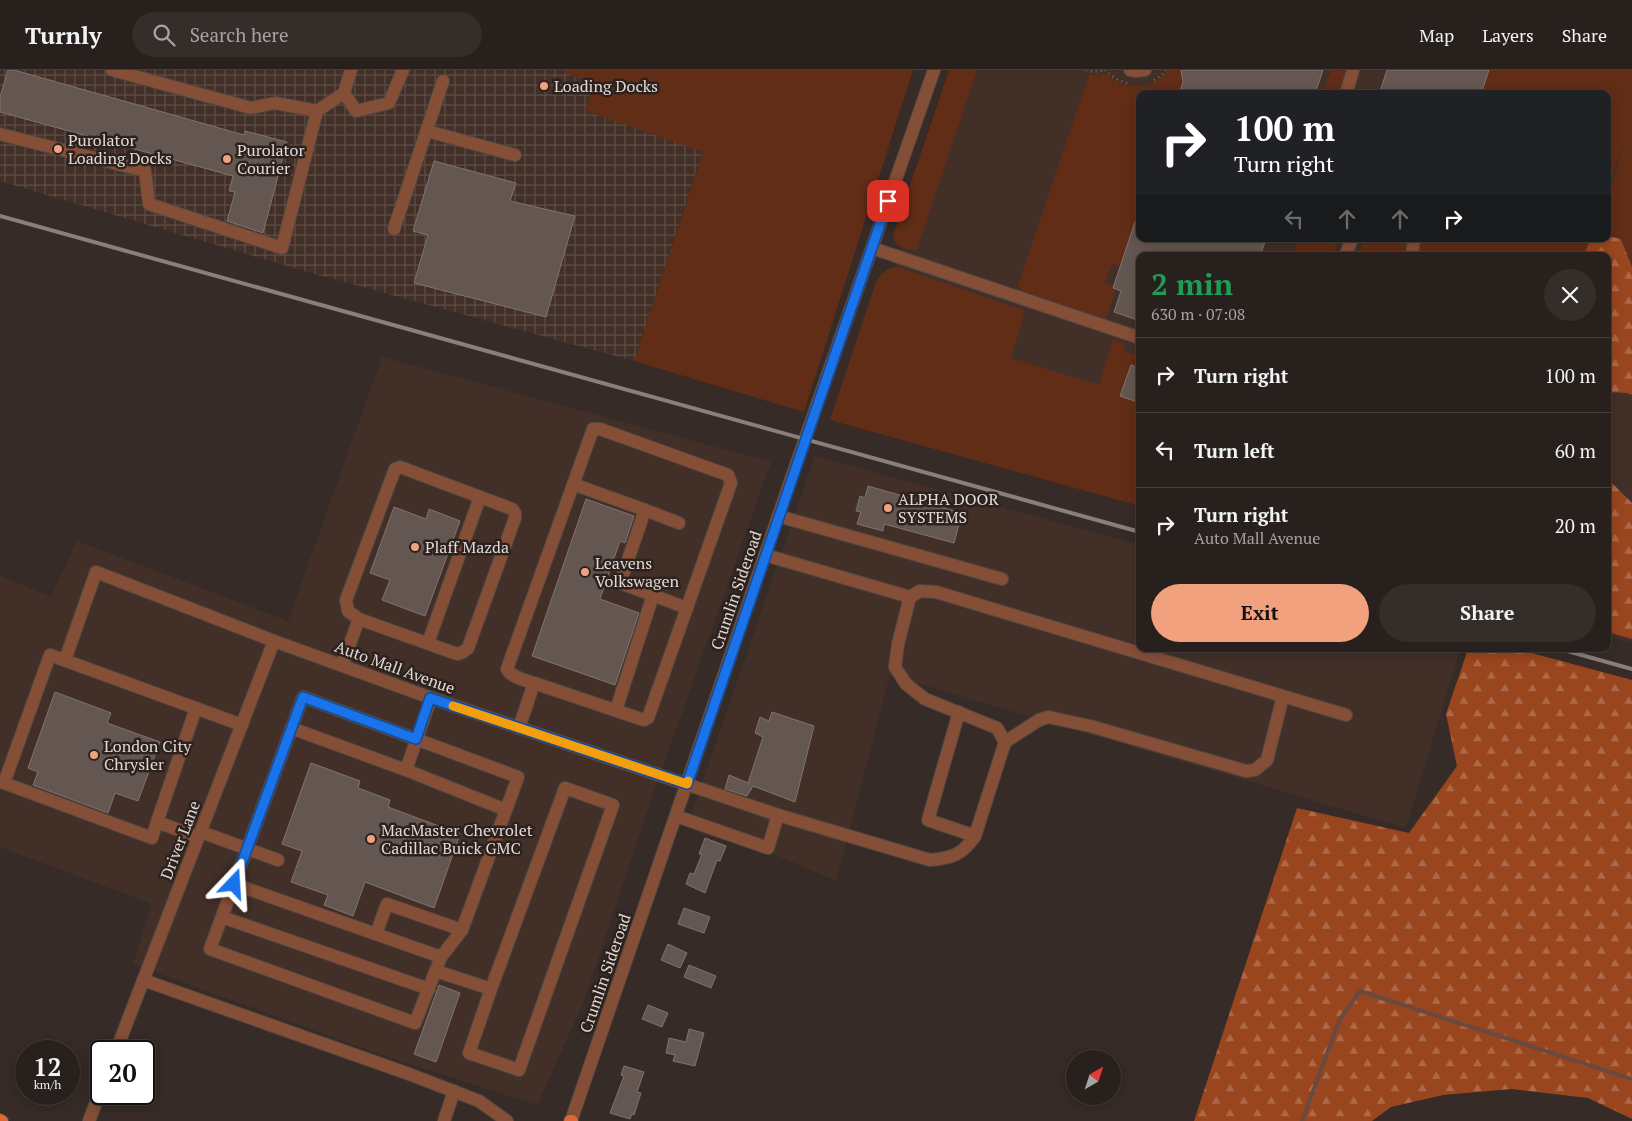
<!DOCTYPE html>
<html lang="en">
<head>
<meta charset="utf-8">
<style>
	body { margin:0; font-family:"PT Serif",serif; background:#342d29; color:#f1f3f6; height:100vh; display:flex; flex-direction:column; font-size:19px; white-space:nowrap }
	* { box-sizing:border-box; margin:0 }
	p { font-size:16px; color:#a5a3a3 }
	.icon { flex:none; width:28px; height:28px; fill:none; stroke:currentColor; stroke-width:2; stroke-linecap:round; stroke-linejoin:round }
	.map { position:relative; flex:1; overflow:hidden }
	.panel { position:absolute; left:1136px; top:182px; width:475px; height:400px; display:flex; flex-direction:column; background:#28201c; border-radius:10px; box-shadow:0 2px 12px #0003,0 0 0 1px #443e3b }
	.panel>* { flex:none }
	.top-card { position:absolute; left:1136px; top:20px; width:475px; height:152px; border-radius:10px; box-shadow:0 2px 12px #0003,0 0 0 1px #443e3b; background:#202124; color:#fff; overflow:hidden }
	.needle { width:32px; rotate:39deg }
	.buttons { position:absolute; left:1066px; top:980px; display:grid; gap:10px }
	.buttons a { display:grid; place-items:center; width:55px; height:55px; border-radius:50%; background:#28201c; box-shadow:0 2px 12px #0003,0 0 0 1px #443e3b; font-size:25px }
	.speed { position:absolute; left:15px; top:970px; display:flex; gap:10px; font-size:25px; font-weight:700; text-align:center }
	.speed>* { display:grid; place-content:center; width:65px; height:65px; border-radius:50%; background:#28201c; box-shadow:0 2px 12px #0003,0 0 0 1px #443e3b; line-height:1 }
	.speed small { font-size:12px; font-weight:400 }
	.speed .limit { border:2px solid #111; border-radius:8px; background:#fff; color:#111 }
	.pin { position:absolute; display:grid; place-items:center; width:42px; height:42px; color:#fff; margin:-21px; border-radius:10px; box-shadow:0 2px 8px #0006 }
	.me { position:absolute; width:55px; margin:-28px; rotate:20deg; stroke-linejoin:round; filter:drop-shadow(0 0 4px #0008) }
	.turn { display:flex; align-items:center; gap:18px; height:105px; padding:0 15px; font-size:22px }
	.turn .icon { width:65px; height:65px; stroke-width:2.5 }
	.turn b { display:block; font-size:35px; line-height:42px }
	.lanes { display:flex; align-items:center; height:48px; padding:0 15px; background:#0003; justify-content:center; gap:25px; direction:ltr }
	.lanes .off { opacity:.35 }
	.round { display:grid; place-items:center; flex:none; width:52px; height:52px; border-radius:26px; background:#342d29 }
	.headline { display:flex; align-items:center; justify-content:space-between; height:85px; padding:0 15px }
	h1 { font-size:30px; font-weight:600; line-height:38px; color:#1e9e55 }
	.cta { display:flex; gap:10px; margin-top:auto; padding:10px 15px }
	.cta a { flex:1; height:58px; border-radius:30px; background:#f2a17e; color:#111; font-size:20px; font-weight:600; line-height:58px; text-align:center }
	.cta a+a { background:#342d29; color:#f1f3f6 }
	ul { padding:0; list-style:none }
	li { display:flex; align-items:center; gap:15px; height:75px; padding:0 15px; border-top:1px solid #443e3b }
	li div { flex:1 }
	li b { display:block; font-size:19px }
	li em { font-style:normal }
	header { display:flex; align-items:center; gap:30px; box-sizing:border-box; height:70px; padding:0 25px; background:#28201c; border-bottom:1px solid #443e3b }
	header strong { font-size:24px }
	nav { display:flex; gap:28px; margin-inline-start:auto; font-size:18px }
	.search { width:350px; height:45px; background:#342d29; display:flex; align-items:center; gap:12px; box-sizing:border-box; padding:0 18px; border-radius:28px; color:#a5a3a3; font-size:19px }
	.map>svg:first-child { display:block }
	.built { fill:#423028; fill-rule:evenodd }
	.industrial { fill:url(#industrial-grid) }
	.grass { fill:#612d16 }
	.forest { fill:url(#forest-firs) }
	.lines { fill:none; stroke-linecap:round; stroke-linejoin:round }
	.stream { stroke:#694940; stroke-width:4 }
	.building { fill:#645752; stroke:#81736e }
	.minor-casing { stroke:#514742; stroke-width:14 }
	.major-casing { stroke:#514742; stroke-width:14 }
	.path { stroke:#736965; stroke-width:2.5; stroke-dasharray:1 4; stroke-linecap:butt }
	.minor { stroke:#854e37; stroke-width:12 }
	.major { stroke:#da6935; stroke-width:12 }
	.rail { stroke:#897f7b; stroke-width:4 }
	.route-casing { stroke:#114b97; stroke-width:12 }
	.route { stroke:#1a73e8; stroke-width:9 }
	.slow { stroke:#f59e0b; stroke-width:9 }
	.poi-dot { fill:#f2a17e; stroke:#2c211c; stroke-width:2 }
	.labels { text-anchor:middle; stroke-width:5; stroke-linejoin:round; paint-order:stroke }
	.poi-label { font-size:16px; fill:#e1d9d6; stroke:#2c211c; text-anchor:start }
	.street-label { font-size:16px; fill:#e1d9d6; stroke:#2c211c }
</style>
</head>
<body>
<header>
<strong>Turnly</strong>
<div class="search"><svg class="icon" aria-label="search" viewBox="0 0 24 24"><circle cx="10" cy="10" r="6"/><path d="M15 15l6 6"/></svg>Search here</div>
<nav><a>Map</a><a>Layers</a><a>Share</a></nav>
</header>
<div class="map">
<svg width="1632" height="1051" viewBox="0 0 1632 1051">
	<defs>
		<pattern id="industrial-grid" width="8" height="8" patternUnits="userSpaceOnUse" patternTransform="scale(1.25)"><rect width="8" height="8" fill="#423028"/><path d="M0 4h8M4 0v8" fill="none" stroke="#5d4d46"/></pattern>
		<pattern id="forest-firs" width="22" height="20" patternUnits="userSpaceOnUse" patternTransform="scale(1.25)"><rect width="22" height="20" fill="#99461e"/><path d="M5 1l3.5 6h-7zM16 11l3.5 6h-7z" fill="#ac6949"/></pattern>
	</defs>
	<rect width="100%" height="100%" fill="#362b26"/>
	<g class="built">
		<path d="M965,0H1632V573L1608,566V186H1140V436L861,290ZM1140,24H1608V169H1140Z"/>
		<polygon points="382,287 771,392 650,733 582,936 537,1035 373,982 133,894 152,834 0,777 0,506 51,527 77,471 288,551"/>
		<polygon points="815,386 1140,475 1140,579 1460,579 1406,758 890,605 836,811 690,748"/>
	</g>
	<polygon class="industrial" points="0,0 565,0 565,3 593,13 586,41 703,81 634,291 304,201 0,111"/>
	<g class="grass">
		<polygon points="565,0 913,0 804,342 634,291 703,82 586,41 593,13 564,3"/>
		<path d="M949,0H977L916,181C906,178 894,178 893,166Z"/>
		<path d="M1169,0H1182L1183,12L1179,24H1140V138L1120,196L1112,194L1105,212L1114,216L1113,218L1116,219L1106,249L1023,221L1018,216L1089,5L1107,4C1126,23 1151,20 1169,0Z"/>
		<polygon points="1331,0 1348,1 1341,24 1322,24"/>
		<polygon points="1489,0 1632,0 1632,197 1622,169 1608,166 1608,129 1625,69 1608,118 1608,24 1481,24"/>
		<polygon points="1299,169 1338,169 1332,186 1293,186"/>
		<polygon points="1365,169 1408,169 1406,186 1358,186"/>
		<polygon points="1420,169 1590,169 1584,186 1418,186"/>
		<polygon points="898,197 1025,241 1011,288 1099,315 1113,269 1125,274 1123,281 1140,286 1140,298 1130,295 1120,326 1140,333 1140,436 830,350 877,209 887,199"/>
	</g>
	<g class="forest">
		<polygon points="1608,166 1621,169 1632,197 1632,325 1627,323 1608,322 1608,186 1584,186 1590,169 1608,169"/>
		<polygon points="1608,409 1632,433 1632,569 1608,562"/>
		<polygon points="1468,579 1517,579 1632,610 1632,1049 1588,1028 1512,1019 1443,1025 1391,1037 1372,1051 1194,1051 1297,738 1409,763 1457,696 1446,644"/>
	</g>
	<g class="lines">
		<polyline class="stream" points="1302,1051 1340,949 1360,921 1632,1009"/>
	</g>
	<g class="building">
		<polygon points="8,0 14,0 244,65 245,61 287,72 263,163 227,151 235,122 229,121 233,106 0,42 0,27"/>
		<polygon points="1181,0 1323,0 1315,24 1179,24 1183,12"/>
		<polygon points="1387,0 1489,0 1481,24 1379,24"/>
		<polygon points="434,91 516,113 510,131 575,146 546,247 414,213 428,165 413,161"/>
		<polygon points="1138,143 1140,144 1140,169 1266,169 1260,186 1140,186 1140,251 1114,242 1121,221 1113,218"/>
		<polygon points="1131,295 1140,298 1140,333 1120,326"/>
		<polygon points="868,416 962,443 954,473 884,454 883,461 857,454 861,442 856,441 860,426 865,428"/>
		<polygon points="586,429 634,446 625,473 620,471 600,529 639,543 615,615 532,586"/>
		<polygon points="394,437 426,449 429,439 460,451 425,546 382,530 390,510 370,503"/>
		<polygon points="55,622 111,643 107,653 160,672 138,731 115,723 108,743 33,715 38,702 28,698"/>
		<polygon points="772,642 814,656 795,732 753,716 747,726 725,719 729,705 748,713 763,667 755,663 760,647 769,651"/>
		<polygon points="311,693 360,711 358,718 390,730 388,737 460,764 434,838 365,812 353,846 324,835 328,825 291,812 302,781 282,774"/>
		<polygon points="705,768 726,776 720,791 717,790 705,823 686,814 690,803 694,804 702,784 699,784"/>
		<polygon points="684,838 710,847 704,863 678,854"/>
		<polygon points="668,874 687,883 680,898 661,890"/>
		<polygon points="689,895 716,906 711,918 684,907"/>
		<polygon points="439,915 460,923 436,992 414,984"/>
		<polygon points="648,935 668,943 662,957 642,949"/>
		<polygon points="689,959 704,963 695,996 673,991 675,985 666,983 669,968 686,972"/>
		<polygon points="624,996 644,1002 637,1022 641,1023 634,1045 632,1044 630,1049 610,1043 624,1006 621,1005"/>
	</g>
	<g class="lines">
		<g class="minor-casing">
			<g id="minor">
				<polyline points="112,0 251,38 275,33 317,41"/>
				<polyline points="351,0 344,23 356,41 389,33 403,0"/>
				<polyline points="1130,0 1136,1 1145,0"/>
				<polyline points="1346,24 1353,0"/>
				<polyline points="427,61 515,85"/>
				<polyline points="0,64 145,101 149,134 282,178 317,41 344,23"/>
				<polyline points="394,159 443,11"/>
				<polyline points="872,178 1140,268"/>
				<polyline points="1345,186 1352,169"/>
				<polyline points="1412,186 1414,169"/>
				<polyline points="573,414 645,440 620,513 687,538"/>
				<polyline points="645,440 679,453"/>
				<polyline points="778,446 1002,509"/>
				<path d="M765,485L910,527L898,574L895,597L906,614L925,629L997,658L1005,672L975,766C962,785 952,788 930,790L778,745"/>
				<polyline points="910,527 920,521 936,522 1346,645"/>
				<polyline points="428,573 480,427"/>
				<polyline points="65,590 96,502 274,571 431,628 778,745 768,778 676,746"/>
				<polyline points="342,595 359,549 348,541 346,530 395,399 400,397 512,439 515,443 515,448 468,578 463,582 457,584 359,549"/>
				<polyline points="616,640 653,525"/>
				<polyline points="959,642 928,750 975,766"/>
				<path d="M291,658L406,700L506,740L462,860L441,887L415,953L210,879C241,795 272,711 303,627L518,707L506,740"/>
				<path d="M519,658L534,613C525,610 512,608 507,599L593,359H600L728,405L731,413L648,648L644,650L534,613"/>
				<polyline points="1005,672 1039,650 1048,647 1090,656 1246,701 1255,700 1267,690 1283,626"/>
				<polyline points="406,700 431,628"/>
				<polyline points="157,752 196,638"/>
				<polyline points="201,762 278,790"/>
				<polyline points="198,767 157,752 152,768 4,713 50,585 242,655"/>
				<polyline points="234,814 441,887"/>
				<polyline points="222,847 429,919"/>
				<polyline points="376,864 387,834 462,860"/>
				<polyline points="436,901 491,919 469,983 519,1000 613,735 565,718 491,919"/>
				<polyline points="143,910 409,1004 479,1031 507,1051"/>
				<polyline points="116,981 274,571"/>
				<polyline points="89,1051 101,1019"/>
				<polyline points="444,1051 454,1021"/>
				<polyline points="571,1051 789,415 934,0"/>
			</g>
		</g>
		<g class="major-casing">
			<g id="major">
				<polyline points="0,1050 2,1051"/>
				<polyline points="570,1051 572,1051"/>
			</g>
		</g>
		<g class="path">
			<polyline points="1086,0 1093,2 1105,0"/>
			<polyline points="1105,0 1116,9 1129,14"/>
			<polyline points="1154,10 1162,5 1166,0"/>
		</g>
		<use href="#minor" class="minor"/>
		<use href="#major" class="major"/>
		<g class="rail">
			<polyline points="0,146 1140,462"/>
			<polyline points="1560,579 1632,599"/>
		</g>
	</g>
	<g class="lines">
		<g class="route-casing">
			<polyline id="route" points="234,814 303,627 416,669 430,628 687,714 888,131"/>
		</g>
		<use href="#route" class="route"/>
		<polyline class="slow" points="453,636 687,714 688,711"/>
	</g>
	<g class="poi-dot">
		<circle cx="544" cy="16" r="5"/>
		<circle cx="58" cy="79" r="5"/>
		<circle cx="227" cy="89" r="5"/>
		<circle cx="888" cy="438" r="5"/>
		<circle cx="415" cy="477" r="5"/>
		<circle cx="585" cy="502" r="5"/>
		<circle cx="94" cy="685" r="5"/>
		<circle cx="371" cy="769" r="5"/>
	</g>
	<g class="labels">
		<g class="poi-label">
			<text x="554" y="22">Loading Docks</text>
			<text x="68" y="76">Purolator<tspan x="68" dy="18">Loading Docks</tspan></text>
			<text x="237" y="86">Purolator<tspan x="237" dy="18">Courier</tspan></text>
			<text x="898" y="435">ALPHA DOOR<tspan x="898" dy="18">SYSTEMS</tspan></text>
			<text x="425" y="483">Plaff Mazda</text>
			<text x="595" y="499">Leavens<tspan x="595" dy="18">Volkswagen</tspan></text>
			<text x="104" y="682">London City<tspan x="104" dy="18">Chrysler</tspan></text>
			<text x="381" y="766">MacMaster Chevrolet<tspan x="381" dy="18">Cadillac Buick GMC</tspan></text>
		</g>
		<g class="street-label">
			<text transform="translate(736 520) rotate(-71)" y="6">Crumlin Sideroad</text>
			<text transform="translate(395 597) rotate(20)" y="6">Auto Mall Avenue</text>
			<text transform="translate(180 770) rotate(-69)" y="6">Driver Lane</text>
			<text transform="translate(605 903) rotate(-71)" y="6">Crumlin Sideroad</text>
		</g>
	</g>
</svg>
<div class="buttons">
<a><svg class="needle" viewBox="-14 -14 28 28"><path d="M0-13l5 13h-10z" fill="#e53935"/><path d="M0 13l5-13h-10z" fill="#a5a3a3"/></svg></a>
</div>
<div class="speed"><div>12<small>km/h</small></div><div class="limit">20</div></div>
<div class="pin" style="left:888px;top:131px;background:#d93025"><svg class="icon" aria-label="arrive" viewBox="0 0 24 24"><path d="M6 21V4h12l-3 4 3 4H6"/></svg></div>
<svg class="me" style="left:234px;top:814px" viewBox="-20 -20 40 40"><path d="M0-17L14 15 0 8-14 15z" fill="#1a73e8" stroke="#fff" stroke-width="4"/></svg>
<div class="top-card">
<div class="turn"><svg class="icon" aria-label="right" viewBox="0 0 24 24"><path d="M7 20v-9h11M14 6l5 5-5 5"/></svg><div><b>100 m</b>Turn right</div></div>
<div class="lanes"><svg class="icon off" aria-label="left" viewBox="0 0 24 24"><path d="M17 20v-9H6M10 6l-5 5 5 5"/></svg><svg class="icon off" aria-label="ahead" viewBox="0 0 24 24"><path d="M12 20V5M6 11l6-6 6 6"/></svg><svg class="icon off" aria-label="ahead" viewBox="0 0 24 24"><path d="M12 20V5M6 11l6-6 6 6"/></svg><svg class="icon" aria-label="right" viewBox="0 0 24 24"><path d="M7 20v-9h11M14 6l5 5-5 5"/></svg></div>
</div>
<section class="panel">
<div class="headline"><div><h1>2 min</h1><p>630 m · 07:08</p></div><a class="round"><svg class="icon" aria-label="close" viewBox="0 0 24 24"><path d="M6 6l12 12M18 6L6 18"/></svg></a></div>
<ul>
<li><svg class="icon" aria-label="right" viewBox="0 0 24 24"><path d="M7 20v-9h11M14 6l5 5-5 5"/></svg><div><b>Turn right</b></div><em>100 m</em></li>
<li><svg class="icon" aria-label="left" viewBox="0 0 24 24"><path d="M17 20v-9H6M10 6l-5 5 5 5"/></svg><div><b>Turn left</b></div><em>60 m</em></li>
<li><svg class="icon" aria-label="right" viewBox="0 0 24 24"><path d="M7 20v-9h11M14 6l5 5-5 5"/></svg><div><b>Turn right</b><p>Auto Mall Avenue</p></div><em>20 m</em></li>
</ul>
<div class="cta"><a>Exit</a><a>Share</a></div>
</section>
</div>
</body>
</html>
